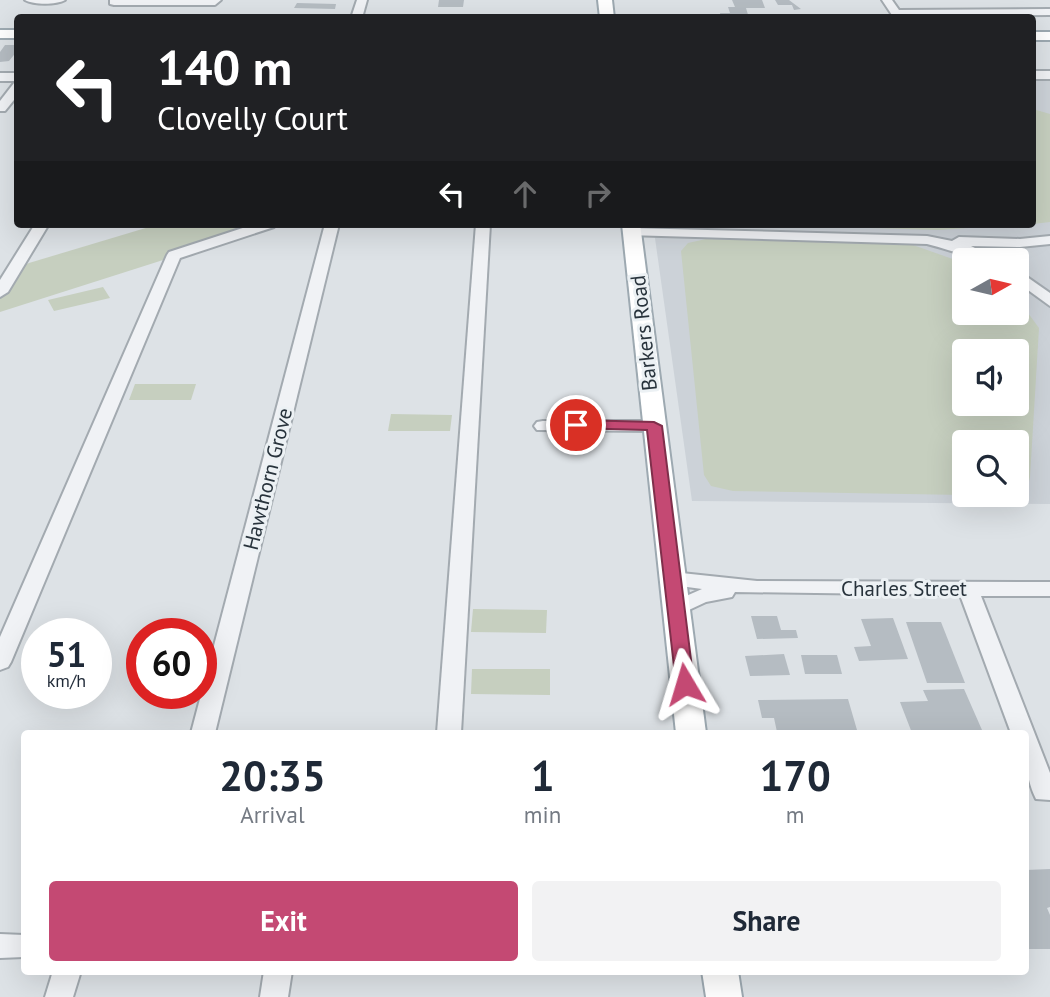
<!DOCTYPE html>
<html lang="en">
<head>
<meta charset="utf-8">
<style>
	body { margin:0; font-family:"PT Sans",sans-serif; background:#f2f2f3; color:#1f2937; height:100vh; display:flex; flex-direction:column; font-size:26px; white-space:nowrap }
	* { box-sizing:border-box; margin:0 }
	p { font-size:23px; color:#747a83 }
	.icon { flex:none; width:38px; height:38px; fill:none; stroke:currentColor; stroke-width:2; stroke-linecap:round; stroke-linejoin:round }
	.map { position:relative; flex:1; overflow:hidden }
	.details { position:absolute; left:21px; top:730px; width:1008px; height:245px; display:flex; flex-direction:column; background:#fff; border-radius:7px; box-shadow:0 7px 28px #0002 }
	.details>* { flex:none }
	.banner { position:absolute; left:14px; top:14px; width:1022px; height:214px; border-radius:7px; box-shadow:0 7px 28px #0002; background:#202124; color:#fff; overflow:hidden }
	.needle { width:46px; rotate:82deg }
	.tools { position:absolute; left:952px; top:248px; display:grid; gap:14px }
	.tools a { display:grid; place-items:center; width:77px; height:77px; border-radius:7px; background:#fff; box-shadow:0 7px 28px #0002; font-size:35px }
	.speed { position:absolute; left:21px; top:618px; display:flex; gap:14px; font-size:35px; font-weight:700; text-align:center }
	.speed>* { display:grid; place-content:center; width:91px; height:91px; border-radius:50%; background:#fff; box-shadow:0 7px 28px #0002; line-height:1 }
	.speed small { font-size:18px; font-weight:400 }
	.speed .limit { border:10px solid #d22; background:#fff; color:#111 }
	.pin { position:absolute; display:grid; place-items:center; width:60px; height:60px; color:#fff; margin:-30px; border:4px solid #fff; border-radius:50%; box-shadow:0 2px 7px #0007 }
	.me { position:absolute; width:77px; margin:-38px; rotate:353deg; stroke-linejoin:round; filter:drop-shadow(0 0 5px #0008) }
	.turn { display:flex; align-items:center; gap:24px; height:147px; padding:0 28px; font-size:32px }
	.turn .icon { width:91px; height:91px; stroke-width:2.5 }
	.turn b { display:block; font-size:49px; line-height:60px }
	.lanes { display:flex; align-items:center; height:66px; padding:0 28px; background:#0003; justify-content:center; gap:35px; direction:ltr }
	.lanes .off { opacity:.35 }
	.eta { display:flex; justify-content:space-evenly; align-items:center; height:119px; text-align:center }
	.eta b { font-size:42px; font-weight:800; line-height:49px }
	.primary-button { display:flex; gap:14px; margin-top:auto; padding:14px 28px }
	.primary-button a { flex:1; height:80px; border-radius:7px; background:#c44973; color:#fff; font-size:28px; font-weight:800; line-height:80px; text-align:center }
	.primary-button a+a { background:#f2f2f3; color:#1f2937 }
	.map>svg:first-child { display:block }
	.built { fill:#ccd2d8; fill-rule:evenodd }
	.green { fill:#c6cfbf; fill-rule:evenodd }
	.building { fill:#b5bcc2 }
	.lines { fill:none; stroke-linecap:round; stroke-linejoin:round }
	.minor-casing { stroke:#a3aab0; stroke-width:4 }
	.major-casing { stroke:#9da9b1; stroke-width:4 }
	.minor { fill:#f0f2f5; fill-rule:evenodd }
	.major { fill:#fff; fill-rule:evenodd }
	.route { fill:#c44973; stroke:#7f2f4b; stroke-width:2 }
	.labels { text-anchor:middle; stroke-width:6; stroke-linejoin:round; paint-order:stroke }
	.street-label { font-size:21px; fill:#28333c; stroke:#ecf1f4 }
</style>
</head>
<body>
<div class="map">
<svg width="1050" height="997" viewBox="0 0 1050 997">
	<rect width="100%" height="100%" fill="#dde2e6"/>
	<path class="built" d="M1033,80H1050V504L692,501L653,224H1032ZM964,261H1017V313H964ZM964,352H1017V404H964ZM964,443H1017V495H964Z"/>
	<g class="green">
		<polygon points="1033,109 1050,114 1050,222 1033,224"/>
		<polygon points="159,224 276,224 0,312 0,276 29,263"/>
		<polygon points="737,224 1029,224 938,230"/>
		<path d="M706,239L913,245L964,263V313H1017V298L1039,328L1030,477L1027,491L1017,496L976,495H1017V443H964V495L733,491L711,486L704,475L681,251L688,243ZM964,352H1017V404H964Z"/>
		<polygon points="103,287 110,298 54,311 48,300"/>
		<polygon points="135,384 196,384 191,400 129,400"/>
		<polygon points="391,414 452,415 450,431 388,431"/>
		<polygon points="473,609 547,610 546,633 471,632"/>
		<polygon points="472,669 550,669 550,695 471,694"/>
	</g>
	<g class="building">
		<polygon points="439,0 464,0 463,7 438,7"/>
		<polygon points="732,0 762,0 765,8 746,8 749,18 721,18 720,13 730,13 728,7 735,7"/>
		<polygon points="775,0 789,0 801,9 794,10 792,5 778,5"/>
		<polygon points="297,3 336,4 335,9 294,8"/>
		<polygon points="5,45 18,45 18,50 9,61 0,62 0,52"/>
		<polygon points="751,616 777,616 781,630 796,630 798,638 757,639"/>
		<polygon points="893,618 908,659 859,661 854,647 871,646 861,619"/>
		<polygon points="906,622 941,622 965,683 927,683"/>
		<polygon points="784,654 790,675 750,676 745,656"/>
		<polygon points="801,655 837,655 842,674 805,674"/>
		<polygon points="964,689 982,730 912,733 900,702 928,701 923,690"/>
		<polygon points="848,699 857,730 777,732 774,718 762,718 758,700"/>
		<polygon points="1050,869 1050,907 1047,908 1050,915 1050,949 1026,949 1026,881 1029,881 1026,870"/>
	</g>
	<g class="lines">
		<g class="minor-casing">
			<g id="minor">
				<path d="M25,0H65C56,5 34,5 25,0Z"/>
				<polygon points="110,0 221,0 215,5 114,5 110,4"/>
				<polygon points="357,0 367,0 362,18 351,18"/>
				<polygon points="882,0 892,0 899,10 1050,9 1050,15 896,16 892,15"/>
				<rect x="1032" y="71" width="18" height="8"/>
				<rect x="0" y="73" width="18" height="8"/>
				<polygon points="14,83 18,83 18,95 5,111 0,111 0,101"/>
				<polygon points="35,224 49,224 8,292 0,297 0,280"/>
				<polygon points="255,224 276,224 274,227 180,258 11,662 8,667 0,670 0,637 167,255 169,252"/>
				<polygon points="325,224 339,224 215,733 191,733"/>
				<polygon points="476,224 490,224 461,733 437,733"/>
				<path d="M632,228L927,236L952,241L959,237L1020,239L1050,236V244L1020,247L971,246L1001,261C976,261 952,250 927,244L627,235L625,232Z"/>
				<polygon points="1017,270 1050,293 1050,306 1017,282"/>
				<polygon points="543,421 654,421 663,426 654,431 537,430 534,426 537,422"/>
				<path d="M672,572L757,581L1050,582V596H981L1050,773V800L1036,799C1025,777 1026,757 1026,733H1011L960,595L735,592L732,597L706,602L676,616L668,614L665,609L668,604L702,589L665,584L662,579L665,574Z"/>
				<polygon points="0,934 24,935 24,957 0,958"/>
				<polygon points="53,971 81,971 73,997 45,997"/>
				<polygon points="264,971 292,971 288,997 260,997"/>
			</g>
		</g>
		<g class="major-casing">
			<g id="major">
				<polygon points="598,0 612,0 614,18 600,18"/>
				<rect x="0" y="30" width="18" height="8"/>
				<rect x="1032" y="32" width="18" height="8"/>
				<polygon points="622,224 640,224 706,733 676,733"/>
				<polygon points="702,971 738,971 742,997 706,997"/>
			</g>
		</g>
		<use href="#minor" class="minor"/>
		<use href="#major" class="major"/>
	</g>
	<polygon class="route" points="576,420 654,422 662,426 694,684 692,688 678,688 676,684 647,430 571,428 569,425"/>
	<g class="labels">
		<g class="street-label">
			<text transform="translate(644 333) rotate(-96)" y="7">Barkers Road</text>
			<text transform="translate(268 479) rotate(-76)" y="7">Hawthorn Grove</text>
			<text x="904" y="596">Charles Street</text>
		</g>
	</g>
</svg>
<div class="tools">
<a><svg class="needle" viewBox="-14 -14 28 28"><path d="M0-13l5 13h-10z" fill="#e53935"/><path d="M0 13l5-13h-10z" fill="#747a83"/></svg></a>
<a><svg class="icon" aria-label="sound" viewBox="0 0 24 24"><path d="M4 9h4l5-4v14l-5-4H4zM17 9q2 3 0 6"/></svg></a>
<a><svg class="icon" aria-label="search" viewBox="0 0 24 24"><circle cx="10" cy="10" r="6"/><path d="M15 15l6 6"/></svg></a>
</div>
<div class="speed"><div>51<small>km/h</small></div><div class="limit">60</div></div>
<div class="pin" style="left:576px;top:425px;background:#d93025"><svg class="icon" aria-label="arrive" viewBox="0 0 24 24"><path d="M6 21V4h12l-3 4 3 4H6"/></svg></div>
<svg class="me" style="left:685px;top:684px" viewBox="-20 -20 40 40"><path d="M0-17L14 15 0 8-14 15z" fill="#c44973" stroke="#fff" stroke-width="4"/></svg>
<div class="banner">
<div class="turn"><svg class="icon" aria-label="left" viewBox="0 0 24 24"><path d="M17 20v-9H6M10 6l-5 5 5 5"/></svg><div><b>140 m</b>Clovelly Court</div></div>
<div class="lanes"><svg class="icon" aria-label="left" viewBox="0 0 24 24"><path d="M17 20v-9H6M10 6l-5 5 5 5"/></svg><svg class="icon off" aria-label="ahead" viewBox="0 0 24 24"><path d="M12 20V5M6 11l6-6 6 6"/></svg><svg class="icon off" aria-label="right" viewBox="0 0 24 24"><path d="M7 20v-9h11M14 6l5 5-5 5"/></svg></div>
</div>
<section class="details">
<div class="eta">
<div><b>20:35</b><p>Arrival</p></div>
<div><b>1</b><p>min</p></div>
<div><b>170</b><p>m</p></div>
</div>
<div class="primary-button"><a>Exit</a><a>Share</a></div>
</section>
</div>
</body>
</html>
